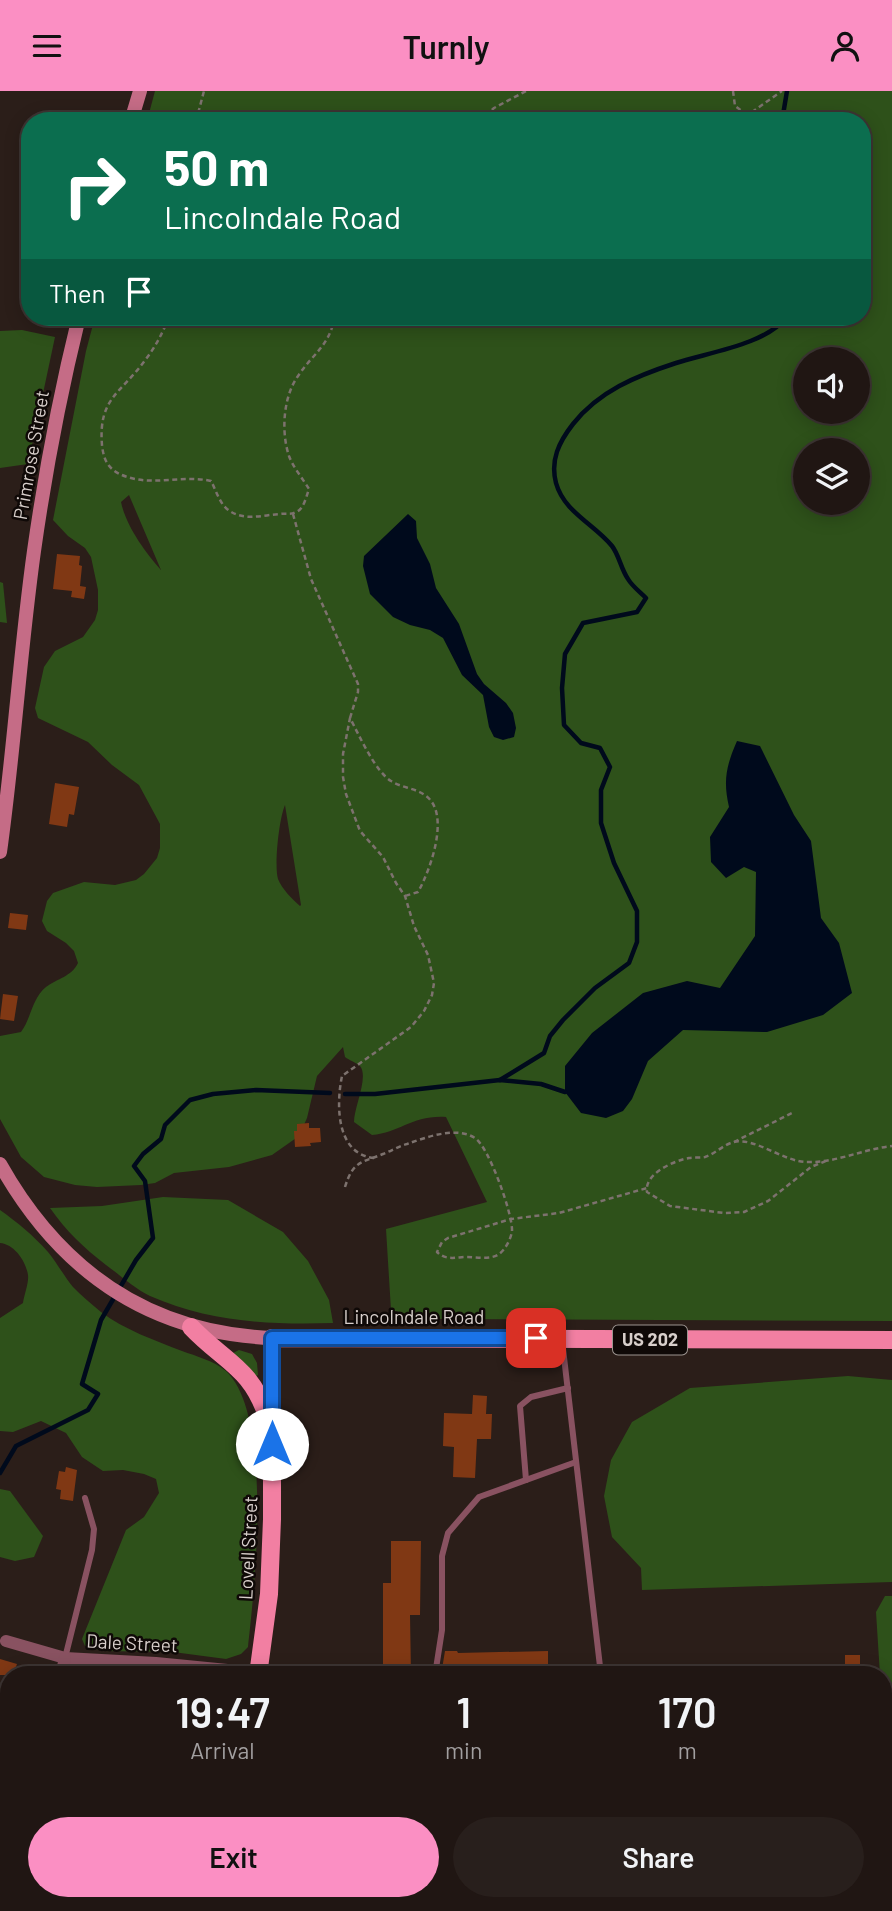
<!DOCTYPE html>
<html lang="en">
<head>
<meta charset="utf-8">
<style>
	body { margin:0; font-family:Barlow,sans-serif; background:#281f1c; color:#f1f3f6; height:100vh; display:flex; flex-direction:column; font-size:26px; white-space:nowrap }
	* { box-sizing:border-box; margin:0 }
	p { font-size:23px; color:#a29fa0 }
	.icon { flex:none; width:38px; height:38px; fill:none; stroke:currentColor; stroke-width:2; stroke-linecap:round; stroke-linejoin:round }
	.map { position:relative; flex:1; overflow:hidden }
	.sheet { position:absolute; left:0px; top:1575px; width:892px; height:245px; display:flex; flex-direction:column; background:#201613; border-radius:28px 28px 0 0; box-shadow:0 4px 18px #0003,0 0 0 2px #3d3533 }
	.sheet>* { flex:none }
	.banner { position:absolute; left:21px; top:21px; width:850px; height:214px; border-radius:28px; box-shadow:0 4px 18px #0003,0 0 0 2px #3d3533; background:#0b6e4f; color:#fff; overflow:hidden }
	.fabs { position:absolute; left:793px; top:256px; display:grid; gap:14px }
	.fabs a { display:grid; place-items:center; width:77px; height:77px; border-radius:50%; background:#201613; box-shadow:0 4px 18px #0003,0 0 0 2px #3d3533; font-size:35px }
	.pin { position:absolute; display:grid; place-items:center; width:60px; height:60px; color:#fff; margin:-30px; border-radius:14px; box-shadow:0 4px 10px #0006 }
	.me { position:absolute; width:77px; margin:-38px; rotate:0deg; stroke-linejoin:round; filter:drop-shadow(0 0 5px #0008) }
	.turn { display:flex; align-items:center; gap:24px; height:147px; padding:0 28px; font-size:32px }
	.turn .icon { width:91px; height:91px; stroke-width:2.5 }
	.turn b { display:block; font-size:49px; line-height:60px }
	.then { display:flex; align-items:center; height:66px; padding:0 28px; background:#0003; gap:14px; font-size:26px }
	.eta { display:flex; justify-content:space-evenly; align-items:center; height:119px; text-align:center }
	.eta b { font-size:42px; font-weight:600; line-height:49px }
	.cta { display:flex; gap:14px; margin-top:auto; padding:14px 28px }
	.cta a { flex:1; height:80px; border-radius:42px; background:#fb8fc3; color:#111; font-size:28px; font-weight:600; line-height:80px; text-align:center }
	.cta a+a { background:#281f1c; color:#f1f3f6 }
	header { display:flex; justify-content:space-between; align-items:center; height:91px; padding:0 28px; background:#fb8fc3; color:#111; font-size:32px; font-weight:600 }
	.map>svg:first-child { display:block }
	.green { fill:#2e511a; fill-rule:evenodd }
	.water { fill:#000a1c }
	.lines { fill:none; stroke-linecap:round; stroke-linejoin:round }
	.stream { stroke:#000a1c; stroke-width:4.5 }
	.building { fill:#803814 }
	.path { stroke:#7d726e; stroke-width:2.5; stroke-dasharray:5 3.5; stroke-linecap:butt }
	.lane { stroke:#895261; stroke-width:6 }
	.street { stroke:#895261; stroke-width:12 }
	.secondary { stroke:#c56c86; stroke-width:14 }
	.primary { stroke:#f27fa2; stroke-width:18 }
	.route-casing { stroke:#114b97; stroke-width:18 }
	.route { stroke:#1a73e8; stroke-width:12 }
	.labels { text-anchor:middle; stroke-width:5; stroke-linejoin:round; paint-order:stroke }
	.shield { fill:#0f0907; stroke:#9c9490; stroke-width:2 }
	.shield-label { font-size:18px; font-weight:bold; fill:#d8cfcb }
	.street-label { font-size:19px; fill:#d8cfcb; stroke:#0f0907 }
</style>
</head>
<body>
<header><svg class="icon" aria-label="menu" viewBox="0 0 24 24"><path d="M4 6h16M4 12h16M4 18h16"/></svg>Turnly<svg class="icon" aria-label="person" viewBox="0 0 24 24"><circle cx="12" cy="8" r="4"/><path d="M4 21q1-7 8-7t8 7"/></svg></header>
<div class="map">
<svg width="892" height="1820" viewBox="0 0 892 1820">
	<rect width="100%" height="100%" fill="#2b1e19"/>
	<g class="green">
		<path d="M155,0H892V1230L428,1228L391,1219L386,1138L487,1111L446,1026C412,1024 400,1042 372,1044L354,1031C354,1016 369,986 360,975C357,972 349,969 345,966L343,956L317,985L307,1027L299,1045L272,1064L229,1076L174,1082L155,1092L141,1094L97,1096L75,1094L44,1086L21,1066L0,1028V945L21,941C31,928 32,907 46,896C58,887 71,886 78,872L74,860L66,852L47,840L42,830L47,810L53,802L84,791L115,794L136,789L144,783L157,767L160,757V733L139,694L112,674L88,651L38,627L35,617L44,576L55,560L83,546L95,529L98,519V499L91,466L85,457L68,445L53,429L86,260L95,226H863V30H147ZM805,268H858V320H805ZM805,359H858V411H805ZM129,404L161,479C145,461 126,435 121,411ZM285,714L301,814L300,815C292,808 282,798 278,788C274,774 279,728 285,714Z"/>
		<polygon points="22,239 55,246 28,373 0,377 0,240"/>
		<polygon points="0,491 3,492 7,532 0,531"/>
		<path d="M163,1106L228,1109L283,1141L308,1170L329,1209L333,1232C270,1234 209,1231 150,1205C135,1198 120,1184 106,1174C84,1157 66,1140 50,1117L102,1115Z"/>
		<path d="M0,1119C17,1131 34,1145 48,1161C57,1172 64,1185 73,1196C81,1204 91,1213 101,1221C125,1239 154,1249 182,1260C196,1265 214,1270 226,1280C273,1324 255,1494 248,1556L241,1563L226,1568L173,1561L103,1560L85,1555L82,1548L126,1439L144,1426L159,1402L156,1388L144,1383L123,1379L103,1380L82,1366L66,1342L41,1330L13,1341L0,1340V1227L23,1212C24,1204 29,1192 28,1184C26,1170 14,1153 0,1152Z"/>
		<polygon points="239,1259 252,1263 257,1272 258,1284 254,1286 233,1262"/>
		<polygon points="848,1285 892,1289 892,1491 642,1499 641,1477 612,1446 604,1405 611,1369 632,1331 690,1297"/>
		<polygon points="0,1398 10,1400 43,1445 34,1466 15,1470 0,1466"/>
		<polygon points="885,1505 892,1505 892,1603 884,1602 884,1584 880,1584 876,1521"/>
		<polygon points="832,1579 836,1584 740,1584 740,1580"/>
		<polygon points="9,1623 9,1660 0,1663 0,1624"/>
	</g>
	<g class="water">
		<polygon points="408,423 416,430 417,447 430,473 436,497 459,533 477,583 484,593 506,612 513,622 516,637 514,646 503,649 494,646 489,636 483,604 462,584 443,547 430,539 410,534 393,526 370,503 363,475 364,465"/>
		<path d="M737,650L760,655L794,724L811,750L821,827L839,852L852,902L823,924L767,941L683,939L648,970L632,1008L623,1020L606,1027L581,1022L565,1001V975L592,942L643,902L687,890L720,897L755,845L756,781L744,776L726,787L711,771L710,746L729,716C723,690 726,675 737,650Z"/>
	</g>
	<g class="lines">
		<g class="stream">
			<polyline points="782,30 787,0"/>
			<path d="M500,989L544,962L550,945L563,929L595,897L629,872L637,851V820L614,772L601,732V699L610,676L600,657L581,652L564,634L562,597L565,563L583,532L637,521L646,507C640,501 632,495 628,488C621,478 619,464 612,455C594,433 564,421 556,392C550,369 559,351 573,333C599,300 636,285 676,272C706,262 768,253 786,226"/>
			<polyline points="345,1003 375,1003 500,989 541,993 565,1001"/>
			<polyline points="0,1382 16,1355 88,1319 98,1303 82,1293 101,1229 136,1169 153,1147 145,1090 134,1075 143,1063 161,1048 165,1034 190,1009 213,1003 256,999 330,1002"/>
		</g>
	</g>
	<g class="building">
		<polygon points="57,463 80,465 79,474 82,475 80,495 86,496 84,508 71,506 72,500 53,498"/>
		<polygon points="55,692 79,696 74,724 69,723 67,736 49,733"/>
		<polygon points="10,822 28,824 26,839 8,837"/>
		<polygon points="3,903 18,905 14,930 0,928"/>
		<polygon points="309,1032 309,1037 320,1037 321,1051 310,1052 311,1055 295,1056 294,1040 297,1040 297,1033"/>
		<polygon points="473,1304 487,1305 486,1323 492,1323 491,1348 477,1348 475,1387 453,1386 454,1356 443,1355 444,1322 472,1323"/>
		<polygon points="66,1376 77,1379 73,1410 60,1408 61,1399 56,1398 59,1380 65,1381"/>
		<polygon points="391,1450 421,1450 420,1524 410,1524 411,1584 383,1584 383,1492 391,1492"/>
		<polygon points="445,1560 457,1560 458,1562 548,1560 548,1584 441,1584"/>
		<rect x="845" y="1564" width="15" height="12"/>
		<polygon points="0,1568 17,1573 13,1584 0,1584"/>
	</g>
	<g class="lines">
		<g class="path">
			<polyline points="733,0 735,15 743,21 750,21"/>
			<polyline points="196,30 204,0"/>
			<polyline points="479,30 494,17 526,0"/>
			<polyline points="728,30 752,21 782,0"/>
			<path d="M169,226C163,241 156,255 146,268C122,302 98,306 102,354C104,374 112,382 131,387C157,394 184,384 211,390C216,399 219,411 227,418C243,431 262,424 280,423C286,422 291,424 296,421C304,418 306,406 309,398C303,388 293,376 289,365C281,341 283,306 298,285C314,261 328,257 335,226"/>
			<polyline points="293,423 311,488 358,593 358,601 350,627"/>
			<polyline points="734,1051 794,1021"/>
			<path d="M374,1067C336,1063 336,1014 342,985L411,936L424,920L432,904L434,892L428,864L414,835L405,805L396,792L383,766L360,740L346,703L343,686V663L350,627C359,644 375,680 391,690C402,697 416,697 426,705C451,723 430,780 418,801L405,805"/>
			<path d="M826,1070L811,1076L768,1110L744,1121L724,1122L670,1115L647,1101C644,1083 673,1070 689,1067C694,1066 700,1067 705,1066C715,1063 724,1053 734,1051C755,1046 784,1071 807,1071C836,1072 863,1058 892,1055"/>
			<path d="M345,1096C353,1070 361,1072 383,1063C391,1060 399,1055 407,1053C427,1046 456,1035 475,1047C489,1056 513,1124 512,1140C511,1148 505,1159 499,1163C491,1169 477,1166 467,1166C456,1166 446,1170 437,1161L442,1151L448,1147L511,1128L559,1122L647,1097"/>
		</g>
		<g class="lane">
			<polyline points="562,1249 601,1584"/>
			<polyline points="526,1389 520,1315 531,1306 568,1297"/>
			<polyline points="65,1567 92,1459 94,1438 85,1407"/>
			<polyline points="435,1584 442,1539 442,1465 448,1442 479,1406 576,1371"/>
			<polyline points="433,1811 433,1820"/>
			<polyline points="626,1811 627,1820"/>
		</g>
		<g class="street">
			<polyline points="6,1550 65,1567 156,1572 258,1582"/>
			<polyline points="61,1584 65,1567"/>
			<polyline points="38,1811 38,1820"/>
		</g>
		<g class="secondary">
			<polyline points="131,30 140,0"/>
			<path d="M0,761C14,661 20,560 34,460C45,382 60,303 79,226"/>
			<path d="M0,1073C60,1180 148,1242 272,1247"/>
		</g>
		<g class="primary">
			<path d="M191,1236C224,1271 252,1276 268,1328"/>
			<polyline points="258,1584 269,1503 272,1428 272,1247 892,1249"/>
			<polyline points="227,1820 227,1811"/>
		</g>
	</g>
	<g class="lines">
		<g class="route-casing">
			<polyline id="route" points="272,1353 272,1247 536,1247"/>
		</g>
		<use href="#route" class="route"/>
	</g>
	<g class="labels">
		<rect class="shield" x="613" y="1234.5" width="74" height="29" rx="5"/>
		<g class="shield-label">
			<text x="650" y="1255">US 202</text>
		</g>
		<g class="street-label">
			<text transform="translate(31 364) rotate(-80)" y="7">Primrose Street</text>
			<text x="414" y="1233">Lincolndale Road</text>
			<text transform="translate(248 1457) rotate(-87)" y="7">Lovell Street</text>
			<text transform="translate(132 1552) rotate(3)" y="7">Dale Street</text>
		</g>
	</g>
</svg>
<div class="fabs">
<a><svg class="icon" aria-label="sound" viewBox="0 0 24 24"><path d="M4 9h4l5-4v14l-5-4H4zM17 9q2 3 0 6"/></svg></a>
<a><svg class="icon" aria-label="layers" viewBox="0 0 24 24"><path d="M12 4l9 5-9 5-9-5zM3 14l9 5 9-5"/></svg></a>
</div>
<div class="pin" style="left:536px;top:1247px;background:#d93025"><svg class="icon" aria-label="arrive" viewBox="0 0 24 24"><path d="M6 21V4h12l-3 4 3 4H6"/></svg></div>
<svg class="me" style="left:272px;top:1353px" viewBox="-20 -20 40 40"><circle r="19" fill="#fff"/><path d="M0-13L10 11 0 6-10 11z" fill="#1a73e8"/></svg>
<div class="banner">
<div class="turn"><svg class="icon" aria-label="right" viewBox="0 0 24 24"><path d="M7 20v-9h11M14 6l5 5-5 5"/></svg><div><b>50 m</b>Lincolndale Road</div></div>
<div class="then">Then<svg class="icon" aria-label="arrive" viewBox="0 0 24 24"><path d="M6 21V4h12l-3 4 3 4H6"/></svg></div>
</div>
<section class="sheet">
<div class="eta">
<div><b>19:47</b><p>Arrival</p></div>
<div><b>1</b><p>min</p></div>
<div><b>170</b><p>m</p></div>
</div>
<div class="cta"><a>Exit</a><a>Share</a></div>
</section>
</div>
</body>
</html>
